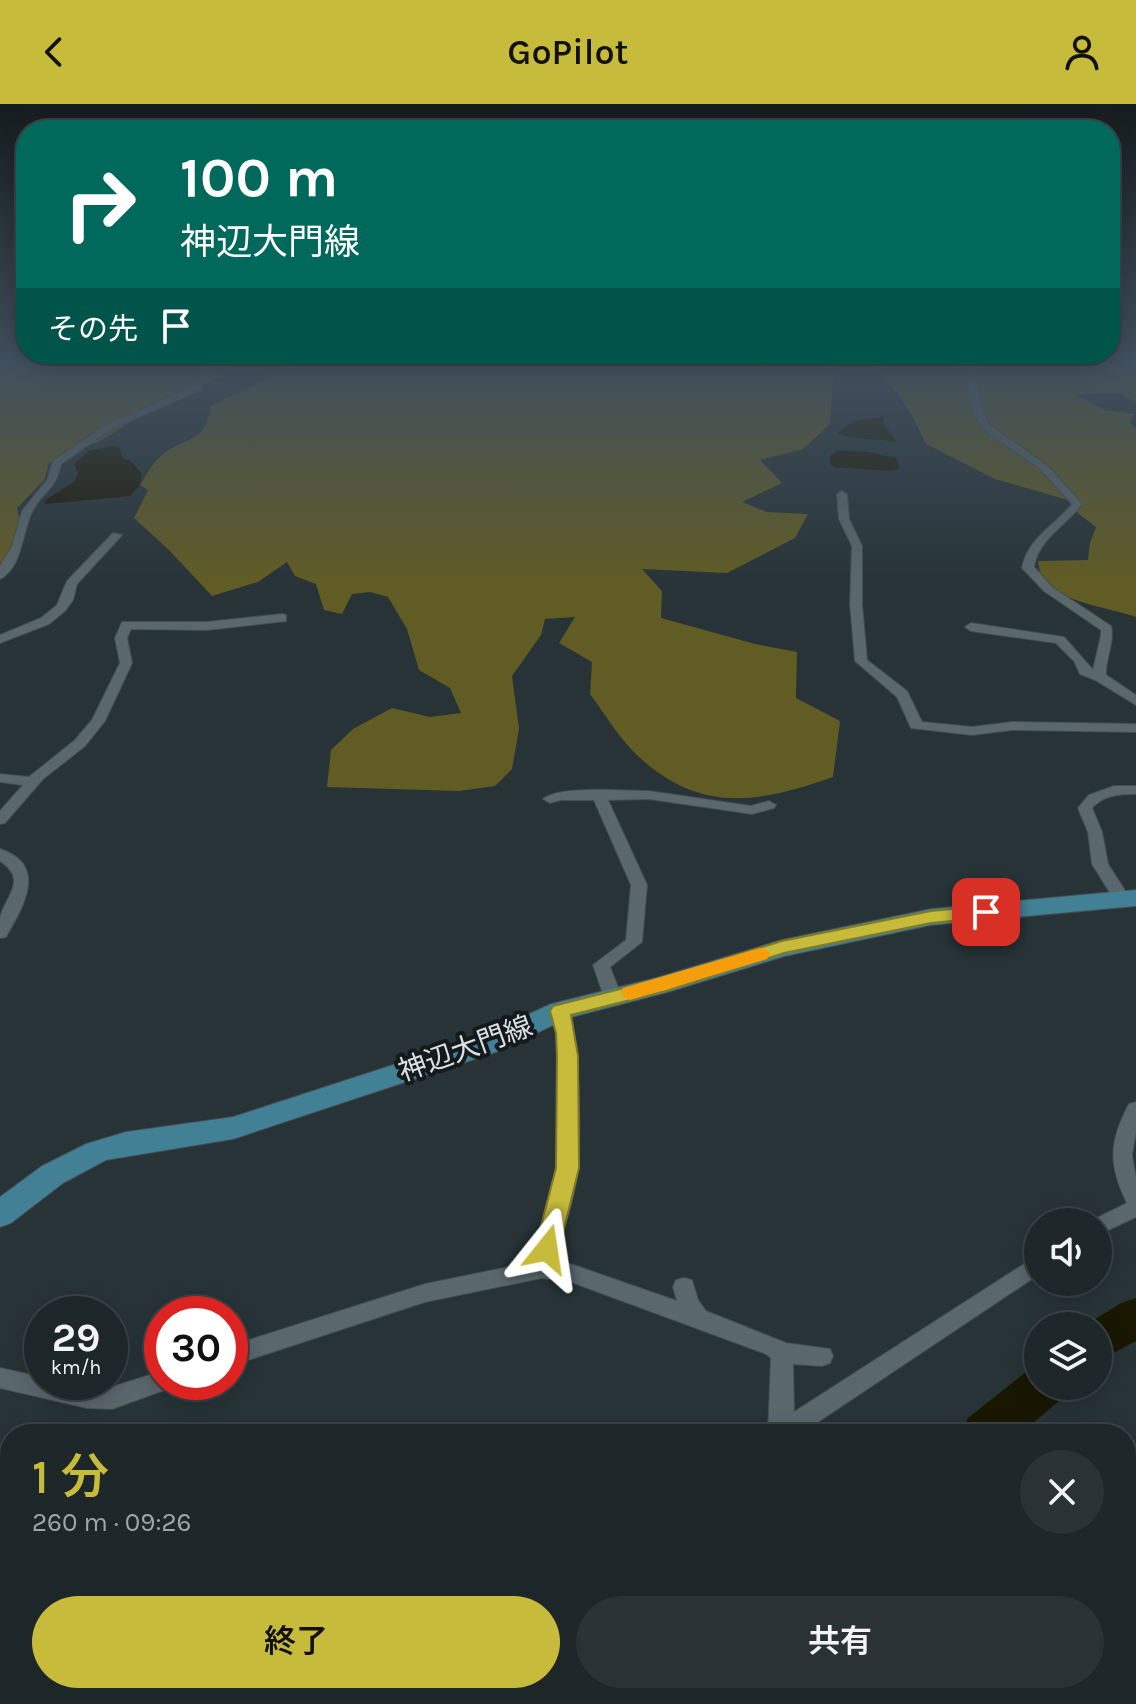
<!DOCTYPE html>
<html lang="ja">
<head>
<meta charset="utf-8">
<style>
	body { margin:0; font-family:Karla,"Noto Sans JP",sans-serif; background:#2a3235; color:#f1f3f6; height:100vh; display:flex; flex-direction:column; font-size:30px; white-space:nowrap }
	* { box-sizing:border-box; margin:0 }
	p { font-size:26px; color:#a0a5a8 }
	.icon { flex:none; width:44px; height:44px; fill:none; stroke:currentColor; stroke-width:2; stroke-linecap:round; stroke-linejoin:round }
	.map { position:relative; flex:1; overflow:hidden }
	.side { position:absolute; left:0px; top:1320px; width:1136px; height:280px; display:flex; flex-direction:column; background:#1d2629; border-radius:32px 32px 0 0; box-shadow:0 4px 20px #0003,0 0 0 2px #3b4346 }
	.side>* { flex:none }
	.top-card { position:absolute; left:16px; top:16px; width:1104px; height:244px; border-radius:32px; box-shadow:0 4px 20px #0003,0 0 0 2px #3b4346; background:#00695c; color:#fff; overflow:hidden }
	.fabs { position:absolute; left:1024px; top:1104px; display:grid; gap:16px }
	.fabs a { display:grid; place-items:center; width:88px; height:88px; border-radius:50%; background:#1d2629; box-shadow:0 4px 20px #0003,0 0 0 2px #3b4346; font-size:40px }
	.speed { position:absolute; left:24px; top:1192px; display:flex; gap:16px; font-size:40px; font-weight:700; text-align:center }
	.speed>* { display:grid; place-content:center; width:104px; height:104px; border-radius:50%; background:#1d2629; box-shadow:0 4px 20px #0003,0 0 0 2px #3b4346; line-height:1 }
	.speed small { font-size:20px; font-weight:400 }
	.speed .limit { border:12px solid #d22; background:#fff; color:#111 }
	.pin { position:absolute; display:grid; place-items:center; width:68px; height:68px; color:#fff; margin:-34px; border-radius:16px; box-shadow:0 4px 12px #0006 }
	.me { position:absolute; width:88px; margin:-44px; rotate:15deg; stroke-linejoin:round; filter:drop-shadow(0 0 6px #0008) }
	.turn { display:flex; align-items:center; gap:28px; height:168px; padding:0 32px; font-size:36px }
	.turn .icon { width:104px; height:104px; stroke-width:2.5 }
	.turn b { display:block; font-size:56px; line-height:68px }
	.then { display:flex; align-items:center; height:76px; padding:0 32px; background:#0003; gap:16px; font-size:30px }
	.round { display:grid; place-items:center; flex:none; width:84px; height:84px; border-radius:42px; background:#2a3235 }
	.head { display:flex; align-items:center; justify-content:space-between; height:136px; padding:0 32px }
	h1 { font-size:48px; font-weight:600; line-height:60px; color:#c7bb3b }
	.primary-button { display:flex; gap:16px; margin-top:auto; padding:16px 32px }
	.primary-button a { flex:1; height:92px; border-radius:48px; background:#c7bb3b; color:#111; font-size:32px; font-weight:600; line-height:92px; text-align:center }
	.primary-button a+a { background:#2a3235; color:#f1f3f6 }
	header { display:flex; justify-content:space-between; align-items:center; height:104px; padding:0 32px; background:#c7bb3b; color:#111; font-size:36px; font-weight:600 }
	.map>svg:first-child { display:block }
	.forest { fill:#615c23 }
	.water { fill:#1a1700 }
	.lines { fill:none; stroke-linecap:round; stroke-linejoin:round }
	.river { fill:#1a1700; fill-rule:evenodd }
	.minor-casing { stroke:#444e52; stroke-width:2 }
	.primary-casing { stroke:#444e52; stroke-width:2 }
	.minor { fill:#5a676c; fill-rule:evenodd }
	.primary { fill:#428095; fill-rule:evenodd }
	.route { fill:#c7bb3b; stroke:#817a26; stroke-width:2 }
	.slow { fill:#f59e0b }
	.labels { text-anchor:middle; stroke-width:8; stroke-linejoin:round; paint-order:stroke }
	.street-label { font-size:28px; fill:#d9e1e4; stroke:#14191c }
</style>
</head>
<body>
<header><svg class="icon" aria-label="back" viewBox="0 0 24 24"><path d="M15 5l-7 7 7 7"/></svg>GoPilot<svg class="icon" aria-label="person" viewBox="0 0 24 24"><circle cx="12" cy="8" r="4"/><path d="M4 21q1-7 8-7t8 7"/></svg></header>
<div class="map">
<svg width="1136" height="1600" viewBox="0 0 1136 1600">
	<rect width="100%" height="100%" fill="#273337"/>
	<g class="forest">
		<polygon points="0,259 233,259 227,271 150,300 140,311 115,328 96,339 69,346 49,359 45,375 17,404 23,432 0,460"/>
		<path d="M287,259H834L830,320L803,345L760,356L782,379L742,398L767,408L808,410L795,434L727,469L642,465L662,487L661,514L755,540L797,548L796,594L840,617L833,673C759,699 701,710 639,653C620,636 605,610 590,590L592,558L559,539L575,513L545,515L541,531L512,572L519,625L512,665L495,682L459,687L327,683L331,646L353,625L392,604L430,613L461,609L450,584L419,566L407,525L388,493L370,488L352,490L342,510L324,506L316,480L295,472L287,458L258,478L212,492L169,446L134,414L148,386L140,381C146,372 151,361 159,354C182,331 204,344 211,302L256,280Z"/>
		<path d="M862,259H1136V299L1118,289L1073,290L1105,306L1135,310L1129,318L1136,324V513C1108,503 1061,499 1043,475C1040,471 1039,463 1038,457L1088,456L1090,439L1096,423L1079,410L1068,396L995,375L926,340L912,311L883,270Z"/>
	</g>
	<g class="water">
		<polygon points="884,313 883,319 897,338 849,333 837,329 854,317"/>
		<polygon points="111,342 119,343 123,355 130,356 142,370 140,381 130,392 46,400 44,397 75,377 78,369 74,360 89,347"/>
		<polygon points="838,346 868,348 896,354 899,362 897,366 888,367 834,363 830,360 830,352"/>
	</g>
	<g class="lines">
		<g class="river">
			<polygon points="1136,1194 1136,1237 1098,1257 1098,1222 1084,1222 1121,1199"/>
			<polygon points="1038,1263 1038,1282 1066,1282 1059,1297 1020,1330 962,1330 968,1314 1027,1267"/>
			<polygon points="663,1590 724,1590 720,1600 659,1600"/>
		</g>
		<g class="minor-casing">
			<g id="minor">
				<path d="M210,259H218L200,286L110,326L61,360C55,388 42,387 32,408C22,429 22,464 0,475V462L12,442L22,407L47,376L53,357L104,322L194,282Z"/>
				<path d="M959,259H968L976,272L983,310L991,322L1047,361L1082,400C1065,423 1039,434 1034,463L1052,483L1111,522C1115,538 1105,555 1106,571L1136,591V601L1095,576L1080,570L1074,557L1056,539L971,527L965,523L971,519L1064,533L1093,566L1101,531V526L1044,487L1022,464C1028,433 1054,423 1072,400L1040,365L984,326L974,310L967,272Z"/>
				<polygon points="842,387 847,390 849,415 862,442 862,500 867,556 907,587 922,618 972,623 1012,618 1136,620 1136,628 1012,626 972,631 911,624 897,593 855,557 850,500 852,442 839,415 837,390"/>
				<polygon points="113,429 122,431 77,480 73,496 65,507 49,520 0,539 0,531 41,514 57,501 67,477"/>
				<polygon points="282,510 286,511 286,517 207,526 131,525 127,534 132,559 105,617 85,642 43,675 5,719 0,720 0,707 23,681 0,678 0,670 29,673 75,636 92,616 120,559 115,534 122,518 207,518"/>
				<path d="M1114,682H1136V690C1119,690 1104,691 1092,704L1102,728L1108,760L1131,796L1123,801L1117,800L1092,760L1088,728L1078,704L1089,691Z"/>
				<path d="M649,687L751,702L769,697L776,701L774,704L752,710L649,695L608,696L647,781L642,838L610,863L622,893L619,897H607L604,893L593,861L626,836L631,781L594,696H561L550,699L543,695C560,681 624,687 649,687Z"/>
				<path d="M0,745C49,761 23,803 6,833L0,834C0,828 0,820 0,814C5,792 29,776 0,757Z"/>
				<path d="M560,901L566,903C581,931 580,1028 578,1062C576,1092 562,1128 554,1158L571,1160L677,1197L673,1183L676,1176L684,1174L692,1176L698,1196L706,1207L786,1239L830,1245L833,1252L830,1259L822,1262L793,1260L794,1308L1038,1151V1171L800,1330H768L771,1254L766,1250L571,1178L542,1174L425,1198L230,1262V1242L425,1180L533,1158L558,1064L557,929L551,907L554,903Z"/>
				<path d="M1136,998V1028L1132,1051L1136,1074V1113L1098,1131V1118L1091,1117L1127,1099C1108,1060 1109,1038 1129,1000Z"/>
				<polygon points="0,1264 42,1273 42,1278 112,1283 162,1267 162,1278 173,1278 170,1284 112,1305 87,1304 0,1284"/>
				<polygon points="1134,1337 1136,1376 1126,1382 1126,1340"/>
				<polygon points="466,1590 501,1590 496,1600 461,1600"/>
				<polygon points="847,1590 881,1590 876,1600 842,1600"/>
				<polygon points="918,1590 953,1590 948,1600 913,1600"/>
				<polygon points="1085,1590 1113,1590 1116,1600 1088,1600"/>
			</g>
		</g>
		<g class="primary-casing">
			<polygon id="primary" points="1136,786 1136,802 931,821 785,852 668,888 568,914 499,947 233,1035 106,1056 63,1079 11,1119 0,1123 0,1093 42,1062 86,1040 126,1028 233,1013 479,933 551,900 656,874 782,836 931,805"/>
		</g>
		<use href="#minor" class="minor"/>
		<use href="#primary" class="primary"/>
	</g>
	<linearGradient id="sky" x2="0" y2="1"><stop stop-color="#151c1e"/><stop offset="0.54" stop-color="#41505e"/><stop offset="1" stop-color="#41505e" stop-opacity="0"/></linearGradient>
	<rect width="1136" height="483" fill="url(#sky)"/>
	<polygon class="route" points="986,802 992,804 995,808 992,813 931,819 784,849 666,887 571,911 578,952 579,1064 559,1145 555,1152 547,1155 538,1152 535,1145 556,1064 557,952 556,929 550,907 553,902 656,876 782,837 931,807"/>
	<polygon class="slow" points="760,844 767,846 770,850 767,855 630,896 620,889 623,884"/>
	<g class="labels">
		<g class="street-label">
			<text transform="translate(465 944) rotate(-20)" y="10">神辺大門線</text>
		</g>
	</g>
</svg>
<div class="fabs">
<a><svg class="icon" aria-label="sound" viewBox="0 0 24 24"><path d="M4 9h4l5-4v14l-5-4H4zM17 9q2 3 0 6"/></svg></a>
<a><svg class="icon" aria-label="layers" viewBox="0 0 24 24"><path d="M12 4l9 5-9 5-9-5zM3 14l9 5 9-5"/></svg></a>
</div>
<div class="speed"><div>29<small>km/h</small></div><div class="limit">30</div></div>
<div class="pin" style="left:986px;top:808px;background:#d93025"><svg class="icon" aria-label="arrive" viewBox="0 0 24 24"><path d="M6 21V4h12l-3 4 3 4H6"/></svg></div>
<svg class="me" style="left:547px;top:1145px" viewBox="-20 -20 40 40"><path d="M0-17L14 15 0 8-14 15z" fill="#c7bb3b" stroke="#fff" stroke-width="4"/></svg>
<div class="top-card">
<div class="turn"><svg class="icon" aria-label="right" viewBox="0 0 24 24"><path d="M7 20v-9h11M14 6l5 5-5 5"/></svg><div><b>100 m</b>神辺大門線</div></div>
<div class="then">その先<svg class="icon" aria-label="arrive" viewBox="0 0 24 24"><path d="M6 21V4h12l-3 4 3 4H6"/></svg></div>
</div>
<section class="side">
<div class="head"><div><h1>1 分</h1><p>260 m · 09:26</p></div><a class="round"><svg class="icon" aria-label="close" viewBox="0 0 24 24"><path d="M6 6l12 12M18 6L6 18"/></svg></a></div>
<div class="primary-button"><a>終了</a><a>共有</a></div>
</section>
</div>
</body>
</html>
